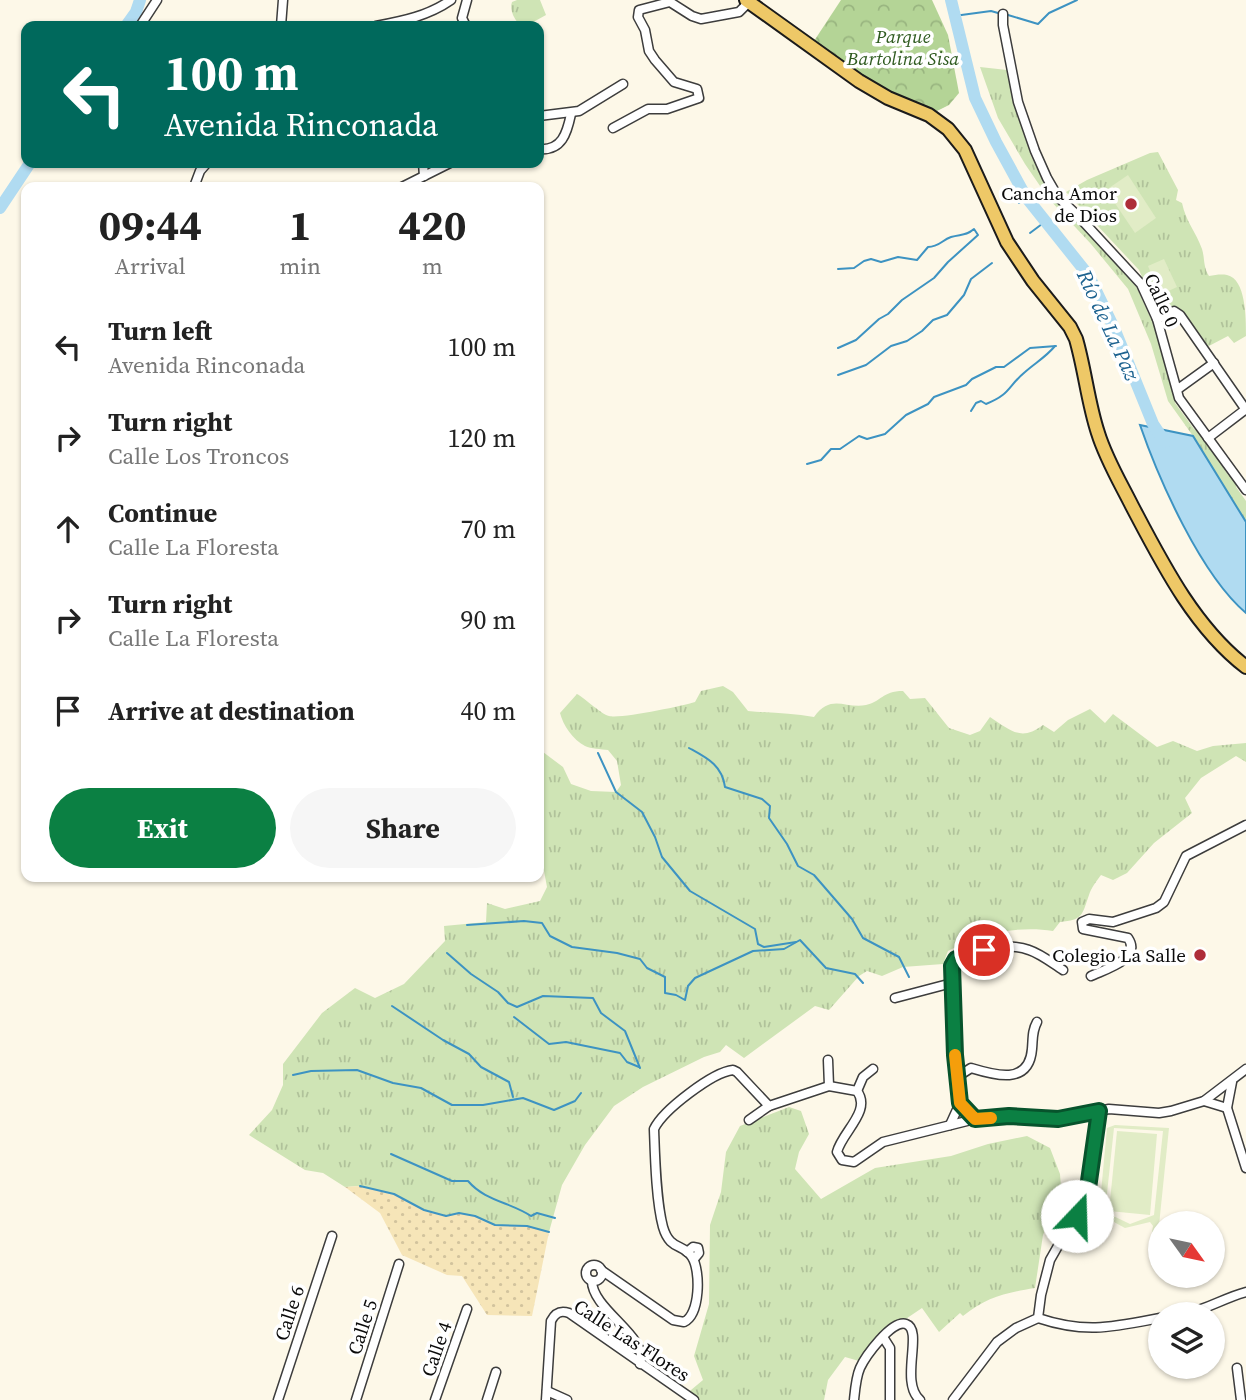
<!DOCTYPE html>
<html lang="en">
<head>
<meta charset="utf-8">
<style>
	body { margin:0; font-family:"Source Serif 4",serif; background:#f6f6f6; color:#222; height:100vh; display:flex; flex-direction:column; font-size:26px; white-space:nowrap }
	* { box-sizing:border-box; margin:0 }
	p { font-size:23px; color:#767676 }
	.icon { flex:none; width:38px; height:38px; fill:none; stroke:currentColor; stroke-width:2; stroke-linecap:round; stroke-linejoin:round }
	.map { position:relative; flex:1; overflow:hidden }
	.panel { position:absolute; left:21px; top:182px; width:523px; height:700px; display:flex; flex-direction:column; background:#fff; border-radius:14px; box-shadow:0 2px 5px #0004 }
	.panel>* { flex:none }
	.guide { position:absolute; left:21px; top:21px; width:523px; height:147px; border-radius:14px; box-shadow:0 2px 5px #0004; background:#00695c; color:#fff; overflow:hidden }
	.needle { width:46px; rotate:123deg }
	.controls { position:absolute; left:1148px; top:1211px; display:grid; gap:14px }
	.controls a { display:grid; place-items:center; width:77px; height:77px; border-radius:50%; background:#fff; box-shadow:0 2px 5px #0004; font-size:35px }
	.pin { position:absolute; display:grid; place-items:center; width:60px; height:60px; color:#fff; margin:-30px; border:4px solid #fff; border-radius:50%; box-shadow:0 2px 7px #0007 }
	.me { position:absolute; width:77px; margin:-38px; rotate:21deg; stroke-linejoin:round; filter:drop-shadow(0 0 5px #0008) }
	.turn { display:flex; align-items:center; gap:24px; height:147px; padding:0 28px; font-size:32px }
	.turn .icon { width:91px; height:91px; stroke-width:2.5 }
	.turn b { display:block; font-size:49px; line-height:60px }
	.eta { display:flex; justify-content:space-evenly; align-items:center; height:119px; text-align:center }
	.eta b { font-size:42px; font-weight:700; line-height:49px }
	.primary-button { display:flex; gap:14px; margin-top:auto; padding:14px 28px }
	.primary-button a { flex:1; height:80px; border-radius:42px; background:#0b8043; color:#fff; font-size:28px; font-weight:700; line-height:80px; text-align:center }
	.primary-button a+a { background:#f6f6f6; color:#222 }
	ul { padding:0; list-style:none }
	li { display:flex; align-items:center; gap:21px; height:91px; padding:0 28px }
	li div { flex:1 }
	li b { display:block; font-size:26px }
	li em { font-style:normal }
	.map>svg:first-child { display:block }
	.grass { fill:url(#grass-tufts) }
	.forest { fill:url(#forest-crowns) }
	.sand { fill:url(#sand-dots) }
	.pitch { fill:#e1ecc6; fill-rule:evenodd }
	.water { fill:#b0dbf1; stroke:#3d93c2; stroke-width:2 }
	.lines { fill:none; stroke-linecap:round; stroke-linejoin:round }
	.stream { stroke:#3d93c2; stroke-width:2 }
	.river { stroke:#b0dbf1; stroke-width:12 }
	.street-casing { stroke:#3d3d3d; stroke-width:11 }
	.primary-casing { stroke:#1b1b1b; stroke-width:16 }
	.street { stroke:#fff; stroke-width:8 }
	.primary { stroke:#eec867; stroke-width:12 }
	.route-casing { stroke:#07532c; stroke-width:18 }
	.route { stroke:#0b8043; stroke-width:12 }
	.slow { stroke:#f59e0b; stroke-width:12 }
	.poi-dot { fill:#ae2d39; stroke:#fff; stroke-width:2.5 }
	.labels { text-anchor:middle; stroke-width:7; stroke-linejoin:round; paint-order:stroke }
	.park-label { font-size:19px; font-style:italic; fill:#2f5b20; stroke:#fff }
	.poi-label { font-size:19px; fill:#0a0a0a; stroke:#fff; text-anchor:end }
	.street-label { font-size:19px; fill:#0a0a0a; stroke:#fff }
	.water-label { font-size:21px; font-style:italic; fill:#1e6390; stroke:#fff }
</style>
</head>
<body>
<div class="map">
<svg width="1246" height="1400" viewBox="0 0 1246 1400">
	<defs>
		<pattern id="grass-tufts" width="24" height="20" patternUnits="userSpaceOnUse" patternTransform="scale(1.75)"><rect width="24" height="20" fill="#cfe4b5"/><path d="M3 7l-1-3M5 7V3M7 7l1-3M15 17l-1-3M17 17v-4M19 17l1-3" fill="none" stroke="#b0c29a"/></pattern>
		<pattern id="forest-crowns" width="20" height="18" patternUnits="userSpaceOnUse" patternTransform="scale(1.75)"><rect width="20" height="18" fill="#b4d496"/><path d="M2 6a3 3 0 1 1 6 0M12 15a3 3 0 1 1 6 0" fill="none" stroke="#99b580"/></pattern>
		<pattern id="sand-dots" width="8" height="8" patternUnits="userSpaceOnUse" patternTransform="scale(1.75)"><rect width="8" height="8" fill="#f6e5b8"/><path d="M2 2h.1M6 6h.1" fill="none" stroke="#d2c39d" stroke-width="1.8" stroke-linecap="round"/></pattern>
	</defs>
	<rect width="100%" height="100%" fill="#fdf8e8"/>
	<g class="grass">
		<path d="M517,0H540L546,15L526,26H521C515,21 509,10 512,2Z"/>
		<path d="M980,67L1007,70L1031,156L1047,188L1136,286L1153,323L1175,396V403L1194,429C1202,433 1221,465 1229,476H1232L1237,482L1236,487L1246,501V522L1193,436L1168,401L1151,344L1128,289L1091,244L1049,199L1025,164L998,118Z"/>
		<path d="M1158,152L1178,190L1176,200L1182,203C1186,222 1196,232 1202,249C1205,259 1203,267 1209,276C1215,275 1221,274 1227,275C1246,279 1246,318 1246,336L1234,343L1228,336L1207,347L1182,311L1172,307L1157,311L1139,270L1066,192L1087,180L1150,153Z"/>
		<path d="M723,686L733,692L748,711C771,713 792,713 814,717C831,693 845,709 866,705C881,702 882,691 903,691L910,699L925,698L949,728L970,735L980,731L990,717C1010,730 1021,742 1043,725L1054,732L1068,720L1090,709L1105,723L1113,714L1157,747L1173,741L1197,751L1213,746L1246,743V762L1236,756L1201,778L1185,798L1192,813L1154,843L1127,873L1113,880L1101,875C1096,882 1091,888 1089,895C1082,915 1083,920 1060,922L1053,931C1018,925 979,934 948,951L943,964L903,967L882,976L867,971L859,976L829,1010L815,1006L744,1058L726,1045L720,1052L704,1057L643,1087L614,1106L585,1145L562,1185L549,1232L527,1226L495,1225L475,1216L459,1213L446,1216L424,1210L394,1194L360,1186L345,1187L323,1173L305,1170L249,1135L272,1110L283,1085V1064L322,1013L355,988L375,998L404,984L445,941L444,926L486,922L487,903L505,909L540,901L547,887L544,871L539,867V749L563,767L571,784L591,791L616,792L621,785L617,761L608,750C601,749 591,749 585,746C573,740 563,725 560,713L577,694C586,699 601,714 609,716C621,719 682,706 695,702L701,691Z"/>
		<path d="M789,1107L801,1111L809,1134L799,1152L795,1169L821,1199L875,1168L951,1156L988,1144L1027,1136L1050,1148L1060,1174L1061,1187L1043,1235L1035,1288C1005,1293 987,1297 963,1316L960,1313L939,1332L922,1308L885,1333L859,1361L845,1357L828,1380L824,1400H691L685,1395L703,1380L694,1356L709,1304L710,1225L721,1192L726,1152L740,1126Z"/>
	</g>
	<polygon class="forest" points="841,0 932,0 948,35 959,93 949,105 937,111 896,95 861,75 814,41"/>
	<polygon class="sand" points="360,1186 394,1194 424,1210 446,1216 459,1213 475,1216 495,1225 527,1226 549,1232 532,1316 487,1315 462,1276 447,1275 402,1255 380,1213 345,1187"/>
	<g class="pitch">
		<polygon points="1128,175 1156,218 1135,233 1106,190"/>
		<polygon points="1164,259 1177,287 1160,295 1148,266"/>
		<path d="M1115,1125L1169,1128L1158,1235L1152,1232L1153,1226L1150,1222L1125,1228L1099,1214L1107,1128ZM1114,1128L1163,1131L1154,1215L1130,1224L1105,1212Z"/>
		<polygon points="1117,1131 1157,1134 1150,1215 1109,1211"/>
	</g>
	<path class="water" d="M1140,425L1193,436L1246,522V613C1201,575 1159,480 1140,425Z"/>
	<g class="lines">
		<g class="stream">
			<polyline points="1008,15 1038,24 1049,13 1077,0"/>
			<polyline points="954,16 991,11 998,13"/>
			<polyline points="1019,203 1026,197"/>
			<polyline points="1030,233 1046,221"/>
			<polyline points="1092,309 1099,298"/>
			<path d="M838,348L856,340L879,319L888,314L902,300L934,278L948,262L978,235L974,229C966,236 961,234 951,237C942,240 939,247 928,247L917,260L898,257L881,262L871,259L864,261L854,268L838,269"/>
			<polyline points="838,375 866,365 891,346 907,341 922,331 933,320 947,315 964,295 971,279 992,263"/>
			<path d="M971,411L976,403L981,401L986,404C1011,394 1007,387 1025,372C1035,363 1046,357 1055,346"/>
			<polyline points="807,464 821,460 831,449 840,449 859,436 867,439 885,434 906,415 928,404 934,397 966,385 972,379 996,367 1004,367 1030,348 1056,346"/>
			<path d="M689,748C707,758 722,765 725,787L762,799L770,806L769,818L787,844L798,866L814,875L852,919L863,938L899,957L909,977"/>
			<polyline points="598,753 616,792 642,812 655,837 662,857 690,891 755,929 758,944 764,947 796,942"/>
			<polyline points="467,925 524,921 542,923 550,936 572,947 617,953 640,959 647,968 665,977 665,993 676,995 685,1000 688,986 695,978 753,951 784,949 800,940 826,968 855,974 863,983"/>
			<polyline points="447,953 471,974 498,992 508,1003 517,1007 543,996 593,998 601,1013 625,1031 640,1068"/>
			<polyline points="392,1006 443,1040 469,1054 481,1067 509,1082 513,1097"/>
			<polyline points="514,1017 549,1044 566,1042 620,1053 627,1062 639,1067"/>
			<polyline points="293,1075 311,1071 357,1070 393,1083 421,1088 452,1105 483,1105 523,1098 554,1110 575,1101 581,1093"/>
			<path d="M391,1154L452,1181H468C485,1201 510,1202 531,1216L537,1213L555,1218"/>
			<polyline points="360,1186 394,1194 424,1210 446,1216 459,1213 475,1216 495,1225 527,1226 549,1232"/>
		</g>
		<g class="river">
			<polyline points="951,0 975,98 996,142 1026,197 1089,276 1114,328 1153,424 1165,442"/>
			<polyline points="126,26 136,12 140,0"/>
			<polyline points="0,208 30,163"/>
		</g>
		<g class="street-casing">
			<g id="street">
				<polyline points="1003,14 1003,25 1018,102 1035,151 1047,178 1058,197 1079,217 1141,284 1157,319 1179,398 1246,490"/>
				<polyline points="140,26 157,0"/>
				<polyline points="281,26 283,0"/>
				<path d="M376,26C403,21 428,16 451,0"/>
				<polyline points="466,26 462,18 467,0"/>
				<polyline points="539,116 579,111 623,84"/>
				<polyline points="613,128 648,109 667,109 699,98 697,89 674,82 655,60 649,51 645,30 638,17 639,10 670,2 692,16 701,19 739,12 749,2"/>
				<path d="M539,149C562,151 567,133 571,114"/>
				<polyline points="423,163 424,176"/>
				<polyline points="194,187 200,171 207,163"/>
				<polyline points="402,187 450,163"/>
				<polyline points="1157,319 1174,311 1180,315 1246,410"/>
				<polyline points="1178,389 1214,363"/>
				<polyline points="1208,438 1246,409"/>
				<path d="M1091,976C1106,969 1142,959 1128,938L1083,929L1082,922L1089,919L1113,922L1156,908L1164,902L1186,856L1246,825"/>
				<polyline points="895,998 952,983"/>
				<polyline points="828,1060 829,1086"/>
				<path d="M957,1077L971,1068C994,1075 1029,1086 1032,1049C1033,1038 1032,1031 1037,1022"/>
				<polyline points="1232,1082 1227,1108 1246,1168"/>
				<polyline points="857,1091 863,1077 873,1069"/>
				<polyline points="1204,1101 1227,1108"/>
				<polyline points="960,1103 975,1119"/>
				<polyline points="749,1120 769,1106"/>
				<path d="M950,1125L960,1103L955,1055L954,962C971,949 1008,942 1029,950C1041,954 1052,963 1063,970"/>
				<polyline points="687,1252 693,1247 698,1248 699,1253 694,1259"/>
				<circle cx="594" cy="1273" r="8"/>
				<path d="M601,1270L673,1320L684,1322C700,1315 701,1271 692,1257C683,1243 670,1251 663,1227C656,1201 655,1157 654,1129C663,1110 713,1072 733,1070L737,1072L769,1106L829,1086L857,1091C872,1111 842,1132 837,1152L842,1160L854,1162L883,1142L975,1119L1009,1117L1058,1119L1109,1109L1159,1113L1171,1111L1204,1101L1246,1069"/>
				<path d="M592,1281C592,1310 650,1337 640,1364"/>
				<path d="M1183,1314C1207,1310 1223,1298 1246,1292"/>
				<path d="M1038,1318C1086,1334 1113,1327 1160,1318"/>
				<polyline points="883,1337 890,1348 890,1400"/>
				<polyline points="1237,1368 1241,1400"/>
				<polyline points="547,1391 567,1400"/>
				<polyline points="278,1400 332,1236"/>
				<polyline points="356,1400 399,1264"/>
				<polyline points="435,1400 467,1309"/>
				<polyline points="487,1400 496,1372"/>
				<path d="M546,1400L551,1321C555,1313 560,1310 569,1313L694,1400"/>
				<path d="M854,1400C855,1390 856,1377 860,1368C865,1357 892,1319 906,1324C924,1330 899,1382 920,1400"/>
				<polyline points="953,1400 997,1342 1016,1328 1038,1318 1041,1295 1050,1260 1087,1195 1099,1111"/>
			</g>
		</g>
		<g class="primary-casing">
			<path id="primary" d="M746,0L859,81L888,98L929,115L948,129L965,150L1007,242L1033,281L1070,327L1076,339C1085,370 1088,403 1098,433C1106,459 1120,482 1132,506C1162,563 1194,627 1246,667"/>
		</g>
		<use href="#street" class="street"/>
		<use href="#primary" class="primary"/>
	</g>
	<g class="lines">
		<g class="route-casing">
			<polyline id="route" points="984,950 956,959 952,966 955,1055 960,1103 975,1119 1009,1116 1058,1119 1099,1111 1087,1195 1077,1216"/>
		</g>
		<use href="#route" class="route"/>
		<polyline class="slow" points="955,1055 960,1103 975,1119 991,1118"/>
	</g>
	<g class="poi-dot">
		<circle cx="1131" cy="204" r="7"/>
		<circle cx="1200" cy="955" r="7"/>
	</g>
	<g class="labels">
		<g class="park-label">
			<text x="903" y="43">Parque<tspan x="903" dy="22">Bartolina Sisa</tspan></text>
		</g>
		<g class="poi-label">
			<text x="1117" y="200">Cancha Amor<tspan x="1117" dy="22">de Dios</tspan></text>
			<text x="1186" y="962">Colegio La Salle</text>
		</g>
		<g class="street-label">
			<text transform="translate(1162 300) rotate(65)" y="7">Calle 0</text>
			<text transform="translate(289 1313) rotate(-72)" y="7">Calle 6</text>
			<text transform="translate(362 1327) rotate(-72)" y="7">Calle 5</text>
			<text transform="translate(632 1340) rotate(33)" y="7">Calle Las Flores</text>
			<text transform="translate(436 1349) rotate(-71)" y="7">Calle 4</text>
		</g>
		<g class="water-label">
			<text transform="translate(1108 325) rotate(65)" y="7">Río de La Paz</text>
		</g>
	</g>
</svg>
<div class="controls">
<a><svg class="needle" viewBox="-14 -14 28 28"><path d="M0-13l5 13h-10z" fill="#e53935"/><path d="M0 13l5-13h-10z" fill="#767676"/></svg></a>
<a><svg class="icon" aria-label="layers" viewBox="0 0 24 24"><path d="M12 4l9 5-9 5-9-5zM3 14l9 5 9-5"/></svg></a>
</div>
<div class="pin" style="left:984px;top:950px;background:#d93025"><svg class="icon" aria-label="arrive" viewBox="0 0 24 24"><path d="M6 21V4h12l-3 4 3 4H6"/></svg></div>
<svg class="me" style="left:1077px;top:1216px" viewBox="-20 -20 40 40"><circle r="19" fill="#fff"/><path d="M0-13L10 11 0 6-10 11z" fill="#0b8043"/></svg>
<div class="guide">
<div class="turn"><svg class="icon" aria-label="left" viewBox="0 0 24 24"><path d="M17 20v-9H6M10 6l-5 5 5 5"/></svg><div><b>100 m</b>Avenida Rinconada</div></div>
</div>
<section class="panel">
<div class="eta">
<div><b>09:44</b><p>Arrival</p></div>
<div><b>1</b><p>min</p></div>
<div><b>420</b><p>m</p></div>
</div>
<ul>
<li><svg class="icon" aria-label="left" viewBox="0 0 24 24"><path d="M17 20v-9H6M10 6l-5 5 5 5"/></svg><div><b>Turn left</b><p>Avenida Rinconada</p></div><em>100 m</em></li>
<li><svg class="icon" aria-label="right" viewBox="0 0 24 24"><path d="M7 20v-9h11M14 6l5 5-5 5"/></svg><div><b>Turn right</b><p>Calle Los Troncos</p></div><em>120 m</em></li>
<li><svg class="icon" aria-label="ahead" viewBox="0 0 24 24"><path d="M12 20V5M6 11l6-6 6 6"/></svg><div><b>Continue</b><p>Calle La Floresta</p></div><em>70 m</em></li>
<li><svg class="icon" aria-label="right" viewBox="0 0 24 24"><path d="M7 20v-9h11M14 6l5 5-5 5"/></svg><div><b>Turn right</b><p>Calle La Floresta</p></div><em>90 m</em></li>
<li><svg class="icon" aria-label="arrive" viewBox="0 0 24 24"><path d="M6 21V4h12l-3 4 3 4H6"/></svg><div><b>Arrive at destination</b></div><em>40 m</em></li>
</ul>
<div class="primary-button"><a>Exit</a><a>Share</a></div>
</section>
</div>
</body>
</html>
